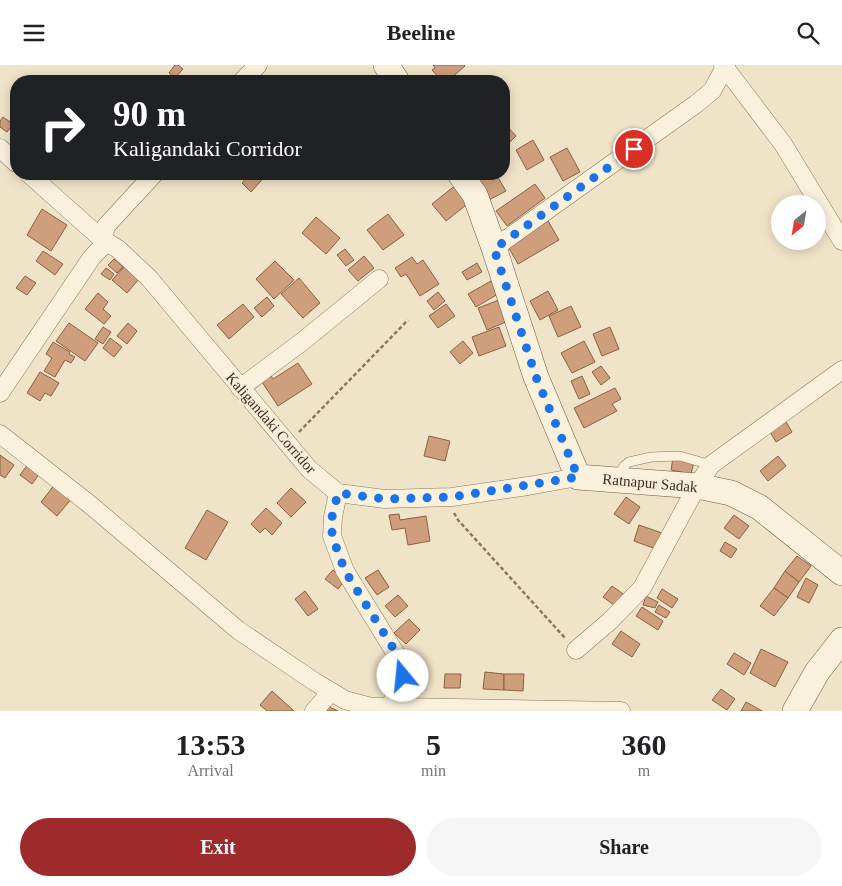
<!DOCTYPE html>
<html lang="en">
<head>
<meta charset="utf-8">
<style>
	body { margin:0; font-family:Georgia,serif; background:#f6f6f6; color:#202124; height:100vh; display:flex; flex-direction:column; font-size:19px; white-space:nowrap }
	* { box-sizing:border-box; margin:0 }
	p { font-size:16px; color:#757577 }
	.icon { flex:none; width:28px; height:28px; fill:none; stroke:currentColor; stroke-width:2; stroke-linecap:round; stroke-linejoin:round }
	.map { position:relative; height:646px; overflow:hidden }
	.panel { display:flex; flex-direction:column; background:#fff; flex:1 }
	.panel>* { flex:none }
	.hud { position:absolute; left:10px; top:10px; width:500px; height:105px; border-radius:20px; box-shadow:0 2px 12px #0003; background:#202124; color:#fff; overflow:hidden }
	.needle { width:32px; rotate:210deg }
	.tools { position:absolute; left:771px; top:130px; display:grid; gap:10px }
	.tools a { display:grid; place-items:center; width:55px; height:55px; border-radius:50%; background:#fff; box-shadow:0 2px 12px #0003; font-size:25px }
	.pin { position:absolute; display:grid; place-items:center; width:42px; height:42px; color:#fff; margin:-21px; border:2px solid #fff; border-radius:50%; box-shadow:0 1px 5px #0007 }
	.me { position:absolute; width:55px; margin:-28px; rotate:343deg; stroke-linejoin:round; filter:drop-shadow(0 0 4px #0008) }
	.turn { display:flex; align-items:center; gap:18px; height:105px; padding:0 20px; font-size:22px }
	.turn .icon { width:65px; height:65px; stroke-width:2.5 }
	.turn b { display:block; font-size:35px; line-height:42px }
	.eta { display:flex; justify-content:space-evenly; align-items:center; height:85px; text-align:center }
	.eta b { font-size:30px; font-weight:600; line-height:35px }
	.primary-button { display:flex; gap:10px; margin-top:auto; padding:10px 20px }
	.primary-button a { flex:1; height:58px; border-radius:30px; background:#9e2a2b; color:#fff; font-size:20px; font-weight:600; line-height:58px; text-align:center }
	.primary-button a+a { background:#f6f6f6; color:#202124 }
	header { display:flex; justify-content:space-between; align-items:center; height:65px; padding:0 20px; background:#fff; font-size:22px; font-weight:600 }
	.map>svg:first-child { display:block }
	.building { fill:#cf9f7d; stroke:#8d5f41 }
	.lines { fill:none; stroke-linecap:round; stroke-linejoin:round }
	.lane-casing { stroke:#8d765c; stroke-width:10 }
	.street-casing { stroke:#8d765c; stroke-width:19 }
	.secondary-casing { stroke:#6f573f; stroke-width:26 }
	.path { stroke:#8d765c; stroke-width:2.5; stroke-dasharray:4 2.5; stroke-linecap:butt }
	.lane { stroke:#faf1dc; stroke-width:9 }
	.street { stroke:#faf1dc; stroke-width:18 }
	.secondary { stroke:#faf1dc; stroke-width:25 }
	.route { stroke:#1a73e8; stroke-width:9; stroke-dasharray:0 16.2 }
	.labels { text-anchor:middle; stroke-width:4; stroke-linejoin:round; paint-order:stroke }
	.street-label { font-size:15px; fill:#3d2e20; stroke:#f7eed8 }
</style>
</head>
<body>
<header><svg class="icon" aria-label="menu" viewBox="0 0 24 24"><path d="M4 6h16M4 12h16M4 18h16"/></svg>Beeline<svg class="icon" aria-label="search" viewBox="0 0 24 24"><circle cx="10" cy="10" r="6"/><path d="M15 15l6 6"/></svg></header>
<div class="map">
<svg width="842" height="646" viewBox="0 0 842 646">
	<rect width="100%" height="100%" fill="#f0e4c8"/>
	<g class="building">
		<polygon points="175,0 178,0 183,4 175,13 169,8"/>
		<polygon points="433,0 464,0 465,1 448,16 445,14 442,16 432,5 435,3"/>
		<polygon points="3,52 13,59 7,67 0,62 0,56"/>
		<polygon points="504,58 516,71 504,83"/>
		<polygon points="533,75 544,95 527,105 516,85"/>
		<polygon points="567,83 580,107 563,116 550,92"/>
		<polygon points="109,109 119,109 115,114"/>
		<polygon points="250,109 267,109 251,127 242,118"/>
		<polygon points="485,109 496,109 506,126 489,135 478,113"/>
		<polygon points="457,119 471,136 446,156 432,139"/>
		<polygon points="535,119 545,133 507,161 496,146"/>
		<polygon points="42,144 67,160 51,186 27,170"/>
		<polygon points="388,149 404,170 383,185 367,165"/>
		<polygon points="316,152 340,173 326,189 302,168"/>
		<polygon points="547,154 559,175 518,199 506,178"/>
		<polygon points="345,184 354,195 346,201 337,190"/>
		<polygon points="43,186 63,199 55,210 36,196"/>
		<polygon points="364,191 374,203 358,216 348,205"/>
		<polygon points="412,192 417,199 423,195 439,219 420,231 406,209 401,212 395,203"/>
		<polygon points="114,194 123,202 117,208 108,200"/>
		<polygon points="275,196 294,215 274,234 256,214"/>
		<polygon points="477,198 482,207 467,215 462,207"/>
		<polygon points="125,201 139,214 127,228 112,215"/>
		<polygon points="106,203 114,209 110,215 101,209"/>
		<polygon points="25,211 36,218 27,230 16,223"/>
		<polygon points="299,213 320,238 303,253 281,229"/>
		<polygon points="491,216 498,229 476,242 468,229"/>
		<polygon points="548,226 558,245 540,255 530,236"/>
		<polygon points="438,227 445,236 434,245 427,236"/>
		<polygon points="98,228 108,237 103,244 111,251 104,259 85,244"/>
		<polygon points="267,232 274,241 262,252 254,243"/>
		<polygon points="499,235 508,256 487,265 478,243"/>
		<polygon points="243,239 254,252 229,274 217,260"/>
		<polygon points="446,239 455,251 438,263 429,251"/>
		<polygon points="571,241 581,262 558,272 549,251"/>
		<polygon points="69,258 98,278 85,296 56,276"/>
		<polygon points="128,258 137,266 127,279 117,271"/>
		<polygon points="103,262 111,267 103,279 95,274"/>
		<polygon points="499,262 506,281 479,291 472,272"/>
		<polygon points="610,262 619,284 602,291 593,269"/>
		<polygon points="110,273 122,282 114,292 103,283"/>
		<polygon points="463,276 473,288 460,299 450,287"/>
		<polygon points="584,276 595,297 572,308 561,288"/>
		<polygon points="53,277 70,287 69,289 75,292 71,298 65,295 55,312 44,306 52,293 46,289"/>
		<polygon points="298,298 312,319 278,341 260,314 269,308 273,314"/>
		<polygon points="601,301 610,313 601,320 592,307"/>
		<polygon points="40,307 59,318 51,331 45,328 40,336 27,328"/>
		<polygon points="582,311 590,329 579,334 571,316"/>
		<polygon points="615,323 621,334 612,339 617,346 584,363 574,343"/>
		<polygon points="785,355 792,367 776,377 769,365"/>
		<polygon points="429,371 450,376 445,396 424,391"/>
		<polygon points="0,390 14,400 5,413 0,410"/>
		<polygon points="778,391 786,401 768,416 760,406"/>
		<polygon points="673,393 694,397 691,409 671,405"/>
		<polygon points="31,395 43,404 32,419 20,410"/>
		<polygon points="56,418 73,432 57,451 41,437"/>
		<polygon points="291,423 306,437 291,452 277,438"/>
		<polygon points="626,432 640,442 629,459 614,449"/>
		<polygon points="266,443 282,458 272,470 265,463 260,468 251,459"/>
		<polygon points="207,445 228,457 206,495 185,483"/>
		<polygon points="399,449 400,455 426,451 430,476 408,480 405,463 392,465 389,450"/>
		<polygon points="734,450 749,461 739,474 724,463"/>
		<polygon points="639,460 662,468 656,484 634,476"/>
		<polygon points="725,477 737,484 731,493 720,486"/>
		<polygon points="797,491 811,501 799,517 785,506"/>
		<polygon points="333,505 345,515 338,524 325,514"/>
		<polygon points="378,505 389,522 377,530 365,513"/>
		<polygon points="785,506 799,517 788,533 774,523"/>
		<polygon points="806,513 818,520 809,538 797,532"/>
		<polygon points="612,521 629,533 621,545 603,532"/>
		<polygon points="774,523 788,533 774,551 760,541"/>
		<polygon points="662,524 678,534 672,543 657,533"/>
		<polygon points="305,526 318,544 308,551 295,534"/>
		<polygon points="398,530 408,541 395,552 385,541"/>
		<polygon points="646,531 658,537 655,543 643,540"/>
		<polygon points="659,540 670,547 666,553 655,547"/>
		<polygon points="642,542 663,556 658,565 636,551"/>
		<polygon points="409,554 420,565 406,579 394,568"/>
		<polygon points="621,566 640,579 632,592 612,579"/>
		<polygon points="761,584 788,597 775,622 750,608"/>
		<polygon points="734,588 751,598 744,610 727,599"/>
		<polygon points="485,607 504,609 504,625 483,624"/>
		<polygon points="445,609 461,609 460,623 444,623"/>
		<polygon points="504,609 524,609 523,626 504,625"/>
		<polygon points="406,611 424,615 421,629 403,626"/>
		<polygon points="721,624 735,634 727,645 712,635"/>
		<polygon points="272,626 294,646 267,646 260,640"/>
		<polygon points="746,637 762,646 741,646"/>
		<polygon points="327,641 338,646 324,646"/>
	</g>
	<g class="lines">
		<g class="lane-casing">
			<polyline id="lane" points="616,413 624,401 629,397 651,392 680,391 711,400"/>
		</g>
		<g class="street-casing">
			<g id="street">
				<polyline points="723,0 783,79 842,176"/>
				<polyline points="242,16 258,0"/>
				<polyline points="0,83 16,98"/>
				<polyline points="154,109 106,161 103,175 118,184 149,213 309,404 338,428 385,434 452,432 528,421 578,412"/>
				<polyline points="494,183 696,39 712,26 726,0"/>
				<polyline points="240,323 303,276 379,214"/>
				<polyline points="0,328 92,192 102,182 103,175 29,109"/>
				<polyline points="0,369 88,438 238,565 315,617 345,635 371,642 400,642 621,646"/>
				<polyline points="338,428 333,452 332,471 345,506 399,594 403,611 390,642"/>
				<polyline points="576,585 610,556 642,523 697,421 711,400 842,305"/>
				<polyline points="314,646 331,627"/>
			</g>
		</g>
		<g class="secondary-casing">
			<g id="secondary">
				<polyline points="386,0 397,16"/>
				<polyline points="460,109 475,130 494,183 536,312 578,412 697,421 731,428 759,442 842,508"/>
				<polyline points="795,646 817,607 842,575"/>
			</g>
		</g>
		<g class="path">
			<polyline points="299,367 408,255"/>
			<polyline points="454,448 458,455 565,573"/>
		</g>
		<use href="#lane" class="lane"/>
		<use href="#street" class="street"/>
		<use href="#secondary" class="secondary"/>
	</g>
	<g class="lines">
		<polyline class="route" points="403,611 400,594 345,506 332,471 332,452 338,428 385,434 452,432 578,412 536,312 494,184 634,84"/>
	</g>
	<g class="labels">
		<g class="street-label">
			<text transform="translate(271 358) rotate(49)" y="5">Kaligandaki Corridor</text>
			<text transform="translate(650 418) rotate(5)" y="5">Ratnapur Sadak</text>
		</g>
	</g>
</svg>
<div class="tools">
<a><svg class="needle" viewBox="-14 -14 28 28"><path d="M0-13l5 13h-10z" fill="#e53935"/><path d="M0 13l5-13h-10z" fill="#757577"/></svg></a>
</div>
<div class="pin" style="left:634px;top:84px;background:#d93025"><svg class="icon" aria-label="arrive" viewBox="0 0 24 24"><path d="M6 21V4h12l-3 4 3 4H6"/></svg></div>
<svg class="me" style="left:403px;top:611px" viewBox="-20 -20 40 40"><circle r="19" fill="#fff"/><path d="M0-13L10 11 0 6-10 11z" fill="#1a73e8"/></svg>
<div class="hud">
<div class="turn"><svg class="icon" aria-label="right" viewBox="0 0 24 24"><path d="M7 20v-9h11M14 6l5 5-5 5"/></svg><div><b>90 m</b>Kaligandaki Corridor</div></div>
</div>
</div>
<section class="panel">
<div class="eta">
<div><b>13:53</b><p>Arrival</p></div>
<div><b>5</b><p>min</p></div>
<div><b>360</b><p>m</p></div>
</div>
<div class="primary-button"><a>Exit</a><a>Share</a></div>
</section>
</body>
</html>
